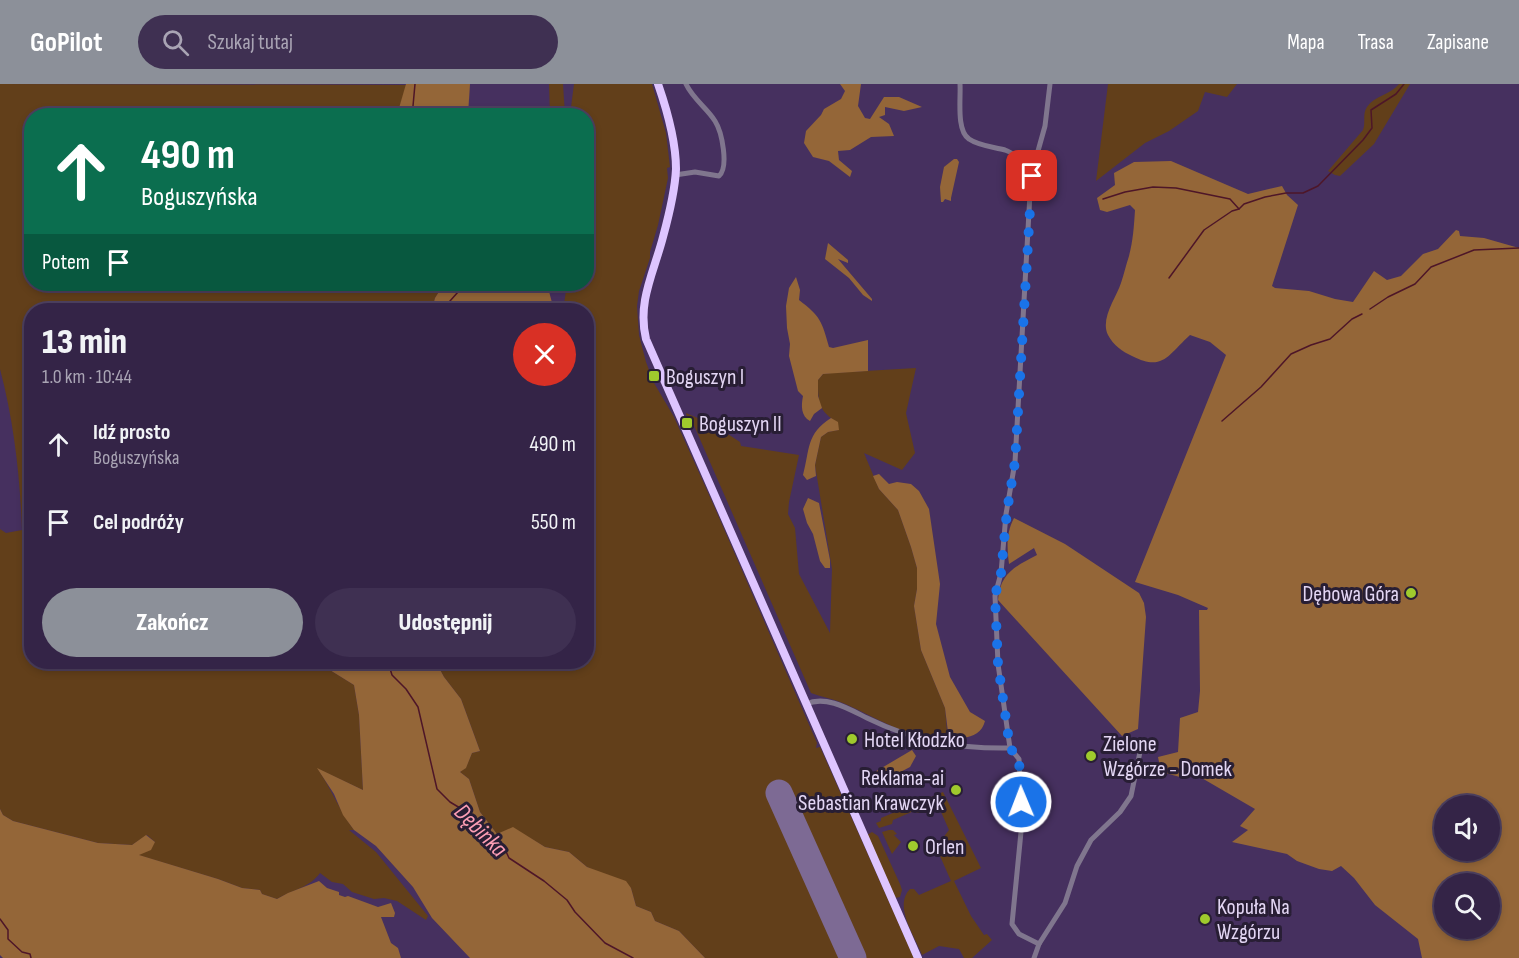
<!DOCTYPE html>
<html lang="pl">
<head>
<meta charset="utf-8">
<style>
	body { margin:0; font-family:"Sofia Sans Condensed",sans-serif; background:#3f3052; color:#f1f3f6; height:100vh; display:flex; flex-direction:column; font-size:22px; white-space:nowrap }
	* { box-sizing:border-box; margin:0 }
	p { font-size:20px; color:#a9a4b4 }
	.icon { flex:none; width:33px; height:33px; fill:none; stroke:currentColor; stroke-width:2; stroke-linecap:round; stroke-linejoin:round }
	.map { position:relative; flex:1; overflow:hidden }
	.side { position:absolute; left:24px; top:219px; width:570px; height:366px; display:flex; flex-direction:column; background:#342447; border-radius:24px; box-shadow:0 3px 9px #0003,0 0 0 2px #4e4160 }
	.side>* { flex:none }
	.banner { position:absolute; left:24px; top:24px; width:570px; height:183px; border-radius:24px; box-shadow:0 3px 9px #0003,0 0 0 2px #4e4160; background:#0b6e4f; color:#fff; overflow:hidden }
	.fabs { position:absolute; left:1434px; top:711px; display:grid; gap:12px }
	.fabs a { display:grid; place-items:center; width:66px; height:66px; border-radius:50%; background:#342447; box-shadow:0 3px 9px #0003,0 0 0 2px #4e4160; font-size:30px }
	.pin { position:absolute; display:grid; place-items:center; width:51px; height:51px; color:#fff; margin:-26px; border-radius:12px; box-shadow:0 3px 9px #0006 }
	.me { position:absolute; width:66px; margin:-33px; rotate:359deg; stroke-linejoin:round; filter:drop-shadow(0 0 4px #0008) }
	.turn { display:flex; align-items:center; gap:21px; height:126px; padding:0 18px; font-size:27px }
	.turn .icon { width:78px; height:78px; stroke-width:2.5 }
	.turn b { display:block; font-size:42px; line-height:51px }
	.then { display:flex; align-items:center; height:57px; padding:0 18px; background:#0003; gap:12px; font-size:22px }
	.round { display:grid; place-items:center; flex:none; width:63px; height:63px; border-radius:32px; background:#3f3052 }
	.headline { display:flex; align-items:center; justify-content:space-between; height:102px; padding:0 18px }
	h1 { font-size:36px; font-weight:800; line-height:45px }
	.primary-button { display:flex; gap:12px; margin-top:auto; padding:12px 18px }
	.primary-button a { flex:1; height:69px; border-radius:36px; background:#8c9099; color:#fff; font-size:24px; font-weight:800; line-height:69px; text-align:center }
	.primary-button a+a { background:#3f3052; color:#f1f3f6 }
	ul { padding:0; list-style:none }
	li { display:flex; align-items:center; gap:18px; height:78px; padding:0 18px }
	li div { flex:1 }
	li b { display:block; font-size:22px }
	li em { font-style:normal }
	header { display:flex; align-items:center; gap:36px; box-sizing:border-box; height:84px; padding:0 30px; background:#8c9099; color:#fff }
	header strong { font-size:28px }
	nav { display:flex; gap:33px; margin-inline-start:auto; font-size:21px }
	.search { width:420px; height:54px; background:#3f3052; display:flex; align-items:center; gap:15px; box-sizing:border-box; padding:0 21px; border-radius:33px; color:#a9a4b4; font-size:22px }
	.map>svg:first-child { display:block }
	.green { fill:#623f1a }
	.forest { fill:#946638; fill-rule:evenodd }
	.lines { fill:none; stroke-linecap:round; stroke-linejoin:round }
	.stream { stroke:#4e1628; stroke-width:1.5 }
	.runway { stroke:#7d6a94; stroke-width:27 }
	.minor { stroke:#80768e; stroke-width:5 }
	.highway { stroke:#dec5ff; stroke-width:8 }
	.route { stroke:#1a73e8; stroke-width:10; stroke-dasharray:0 18 }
	.poi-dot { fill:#9fca2d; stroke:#281e34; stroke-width:2 }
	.labels { text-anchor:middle; stroke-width:6; stroke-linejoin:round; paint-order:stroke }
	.poi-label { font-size:22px; fill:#e3d6f4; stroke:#281e34; text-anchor:start }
	.water-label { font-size:24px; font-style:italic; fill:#fd9eb5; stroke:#281e34 }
</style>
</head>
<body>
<header>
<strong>GoPilot</strong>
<div class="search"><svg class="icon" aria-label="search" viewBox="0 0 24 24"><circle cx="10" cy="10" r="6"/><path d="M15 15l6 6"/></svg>Szukaj tutaj</div>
<nav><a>Mapa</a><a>Trasa</a><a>Zapisane</a></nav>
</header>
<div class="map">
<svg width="1519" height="874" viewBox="0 0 1519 874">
	<rect width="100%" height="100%" fill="#46305f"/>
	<g class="green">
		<path d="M0,0L407,1L397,31L32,32V200H439L442,203L435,214L432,226H32V578H317L354,601L359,631L363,706L318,685C331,705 340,727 354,746H349L376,768L428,832L426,836L397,817L384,814L374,815L352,808L343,800L332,798L320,789C309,804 292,806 277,815L262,810L260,806L242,804L218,795L138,771L155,758L147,751L132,761L98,759L13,737L3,731L0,725V445L6,449L22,446C20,392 14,338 0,285Z"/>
		<polygon points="549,0 563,0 565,31 550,31"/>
		<polygon points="574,0 652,0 666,49 670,83 667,84 668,94 658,141 650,168 650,174 639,207 637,222 639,251 646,278 654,299 674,333 714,422 817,659 816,664 820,663 914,874 705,874 679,847 655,837 651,828 636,822 631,804 587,783 569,768 545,763 513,744 497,750 480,728 469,695 460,688 466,683 472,669 480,667 461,615 444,593 436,578 586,578 586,226 558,226 564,220 567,200 586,200 586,32 570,31"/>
		<polygon points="1108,0 1237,0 1227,13 1205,8 1198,27 1169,47 1145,59 1096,97"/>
		<path d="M1399,0H1410L1374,60L1340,92L1335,91L1328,87L1363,46C1366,38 1362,30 1367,23C1374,12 1390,11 1399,0Z"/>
		<path d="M916,284L906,329L915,369L902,386L864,369L879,405L898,426L911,463L917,484V505L914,522L921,566L945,624L947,648L954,654C916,661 877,633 843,619C833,615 822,613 811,609L692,337L687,334L686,329L714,341L740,358L741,362L799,371L789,418L788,430L795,444L799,490L830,549L832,485L815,381L821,353L828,348L838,346V339C818,326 818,319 818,296L823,290L831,289Z"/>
		<path d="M943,708L981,784L954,797L971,832L984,851L987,850L992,856L972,874H964L959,865L939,862L922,871C915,852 893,822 910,805H914L919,811L951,797L936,763L949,746L938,721L918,729L914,727L893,736L892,740L879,744L876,739L881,737V734Z"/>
		<polygon points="889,746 893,746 897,750 894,751 901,758 892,770 882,748"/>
		<polygon points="872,748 878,752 900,800 902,806 900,813 895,814 867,751"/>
	</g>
	<g class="forest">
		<polygon points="406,0 470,0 468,31 397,31"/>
		<polygon points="840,0 861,0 858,22 865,34 870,35 884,13 899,13 922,23 904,27 885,23 885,31 879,33 889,40 894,52 871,53 850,66 838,67 839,76 852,87 850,93 829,77 813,73 804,59 806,47 821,31 824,25 841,15 845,7"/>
		<polygon points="954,75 957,75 959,78 951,114 951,117 945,115 943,118 941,118 940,103 944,83"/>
		<path d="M1171,77L1248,110L1282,102L1287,111L1298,121L1272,202L1275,204L1309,207L1335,215L1353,218L1374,187L1387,196L1401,192L1423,170L1438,165L1456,146L1459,147L1460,152L1484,154L1519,164V874H1422L1418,855L1375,821L1354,794L1341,782L1332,787L1319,785L1297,777L1287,770L1232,758L1248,746L1240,742L1255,725L1200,693H1180L1161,688L1158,673L1178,668L1180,634L1198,628L1200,607L1199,526H1207L1208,524L1178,511L1135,498L1226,271L1210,258L1190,251C1168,271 1163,288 1132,272C1123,268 1113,261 1108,251C1100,235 1116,214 1121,199C1124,190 1126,181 1129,172C1133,157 1134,142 1135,126L1130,121L1107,128L1100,126L1097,114L1115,101L1114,89L1134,78ZM1444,722H1490V766H1444ZM1444,800H1490V844H1444Z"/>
		<polygon points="828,159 848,176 848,179 838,175 872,215 872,217 863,211 849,194 825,175"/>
		<path d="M796,193L800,206L799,216C820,232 822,237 829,263L833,264L868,256V287L823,290L818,296V312L822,324L814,330L810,337C801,332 801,322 803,312L798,307L789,272L790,260L787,244L786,222L789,204Z"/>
		<polygon points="439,200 547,200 554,226 432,226 435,214 442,203"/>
		<path d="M831,334L838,338L839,346L828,348L821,353L815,381L816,392L807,396L803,391C810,365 806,350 831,334Z"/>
		<path d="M879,390L889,400L897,398L911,400L919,407L929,425L940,500L936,540L950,593L970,628L985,637C981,654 960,658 948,648L945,624L921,566L914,522L917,505V484L911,463L898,426L879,405L873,392Z"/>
		<polygon points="808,414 819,419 830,476 830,484 825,484 820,477 813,450 807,439 803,425"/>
		<path d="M1014,434L1065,460L1139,509L1144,519L1146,533L1138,645L1122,652L998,516C1000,489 1016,482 1037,471L1034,464L1009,480C1007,464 1006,449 1014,434Z"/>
		<polygon points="317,578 436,578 444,593 461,615 480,667 472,669 466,684 460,688 469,695 480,728 497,750 513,743 545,763 569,768 587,783 626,797 631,804 636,822 651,828 655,837 679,847 705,874 470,874 432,834 413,803 376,762 354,746 343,731 334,710 317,684 363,706 359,631 354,601"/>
		<polygon points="912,666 916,672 910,683 872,703 868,692"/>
		<polygon points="0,725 3,731 13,737 98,759 132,761 146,751 155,758 151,766 139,771 218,795 242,804 260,806 262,810 277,815 288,809 319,797 327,804 339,808 339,811 345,813 348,812 378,823 391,819 395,829 394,833 381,833 391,859 398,864 401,874 3,874 0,871"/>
	</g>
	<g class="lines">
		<g class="stream">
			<polyline points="409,32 413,22 415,0"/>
			<polyline points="1103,115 1125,108 1153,103 1176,104 1230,115 1239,125"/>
			<polyline points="1169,194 1204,146 1232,127 1239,125 1244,120 1265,113 1286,109 1303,109 1318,102 1363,56 1372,44 1371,26 1396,10 1404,0"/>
			<polyline points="1370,225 1388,213 1415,200 1431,183 1474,166 1519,164"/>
			<polyline points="442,226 458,208 456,200"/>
			<polyline points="1222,337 1261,303 1291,270 1311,261 1330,255 1352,235 1362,230"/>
			<polyline points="388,578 392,591 406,605 418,623 437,705 450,718 475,733 494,757 503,761 509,774 544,797 567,816 575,828 605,859 633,874"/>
			<polyline points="0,835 8,846 8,855 22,868 30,870 31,874"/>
		</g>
		<polyline class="runway" points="779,709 853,874"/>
		<g class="minor">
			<path d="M960,0C961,13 956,47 969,55C979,62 994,63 1005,66C1016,70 1024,79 1035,80"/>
			<path d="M675,91L695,88L719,92C729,83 722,48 715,37C707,24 693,15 686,0"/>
			<path d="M806,620C826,611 849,625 867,634C914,657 957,665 1010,664"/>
			<polyline points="1039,860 1019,850 1012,840 1021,748 1021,719 1019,675 1010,664 998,580 995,512 1001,489 1006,430 1015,378 1031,92 1045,42 1050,0"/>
			<polyline points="1034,874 1039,860 1065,819 1077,782 1091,756 1120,728 1131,712 1141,663"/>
		</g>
		<path class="highway" d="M658,0C667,26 676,57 676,85C675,107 669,131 663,153C654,188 637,218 646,255L918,874"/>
	</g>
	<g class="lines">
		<polyline class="route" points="1021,718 1019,675 1010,664 998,580 995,512 1001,489 1007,427 1015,378 1032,92"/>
	</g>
	<g class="poi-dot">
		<rect x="648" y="286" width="12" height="12" rx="3"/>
		<rect x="681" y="333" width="12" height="12" rx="3"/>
		<circle cx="1411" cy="509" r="6"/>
		<circle cx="852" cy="655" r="6"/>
		<circle cx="1091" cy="672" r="6"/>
		<circle cx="956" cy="706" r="6"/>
		<circle cx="913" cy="762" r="6"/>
		<circle cx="1205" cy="835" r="6"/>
	</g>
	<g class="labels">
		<g class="poi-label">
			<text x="666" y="300">Boguszyn I</text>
			<text x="699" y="347">Boguszyn II</text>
			<text x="1399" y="517" text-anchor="end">Dębowa Góra</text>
			<text x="864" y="663">Hotel Kłodzko</text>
			<text x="1103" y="667">Zielone<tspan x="1103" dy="25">Wzgórze - Domek</tspan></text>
			<text x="944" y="701" text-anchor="end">Reklama-ai<tspan x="944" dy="25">Sebastian Krawczyk</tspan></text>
			<text x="925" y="770">Orlen</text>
			<text x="1217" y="830">Kopuła Na<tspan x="1217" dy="25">Wzgórzu</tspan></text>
		</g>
		<g class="water-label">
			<text transform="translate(481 746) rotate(45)" y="8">Dębinka</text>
		</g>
	</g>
</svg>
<div class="fabs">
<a><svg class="icon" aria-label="sound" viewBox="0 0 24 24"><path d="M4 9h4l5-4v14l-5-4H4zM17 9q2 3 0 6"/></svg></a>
<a><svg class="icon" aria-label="search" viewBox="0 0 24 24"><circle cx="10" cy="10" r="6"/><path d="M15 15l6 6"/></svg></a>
</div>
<div class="pin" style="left:1032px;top:92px;background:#d93025"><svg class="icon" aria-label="arrive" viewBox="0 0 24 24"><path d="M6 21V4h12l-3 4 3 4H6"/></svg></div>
<svg class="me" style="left:1021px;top:718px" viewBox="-20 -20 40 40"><circle r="17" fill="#1a73e8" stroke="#fff" stroke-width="3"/><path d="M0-11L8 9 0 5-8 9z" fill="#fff"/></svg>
<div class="banner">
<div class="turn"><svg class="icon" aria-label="ahead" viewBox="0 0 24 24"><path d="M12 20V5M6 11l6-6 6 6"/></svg><div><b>490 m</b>Boguszyńska</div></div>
<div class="then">Potem<svg class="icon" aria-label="arrive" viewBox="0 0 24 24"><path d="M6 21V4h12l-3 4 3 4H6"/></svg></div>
</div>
<section class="side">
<div class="headline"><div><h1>13 min</h1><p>1.0 km · 10:44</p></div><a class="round" style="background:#d93025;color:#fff"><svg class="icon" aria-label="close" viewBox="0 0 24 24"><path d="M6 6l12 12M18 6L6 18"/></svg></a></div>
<ul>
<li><svg class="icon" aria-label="ahead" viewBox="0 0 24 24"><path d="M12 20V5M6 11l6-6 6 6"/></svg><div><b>Idź prosto</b><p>Boguszyńska</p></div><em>490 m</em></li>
<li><svg class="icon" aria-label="arrive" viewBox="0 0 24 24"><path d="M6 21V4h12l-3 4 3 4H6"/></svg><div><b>Cel podróży</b></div><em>550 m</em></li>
</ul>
<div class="primary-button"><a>Zakończ</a><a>Udostępnij</a></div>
</section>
</div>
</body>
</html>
